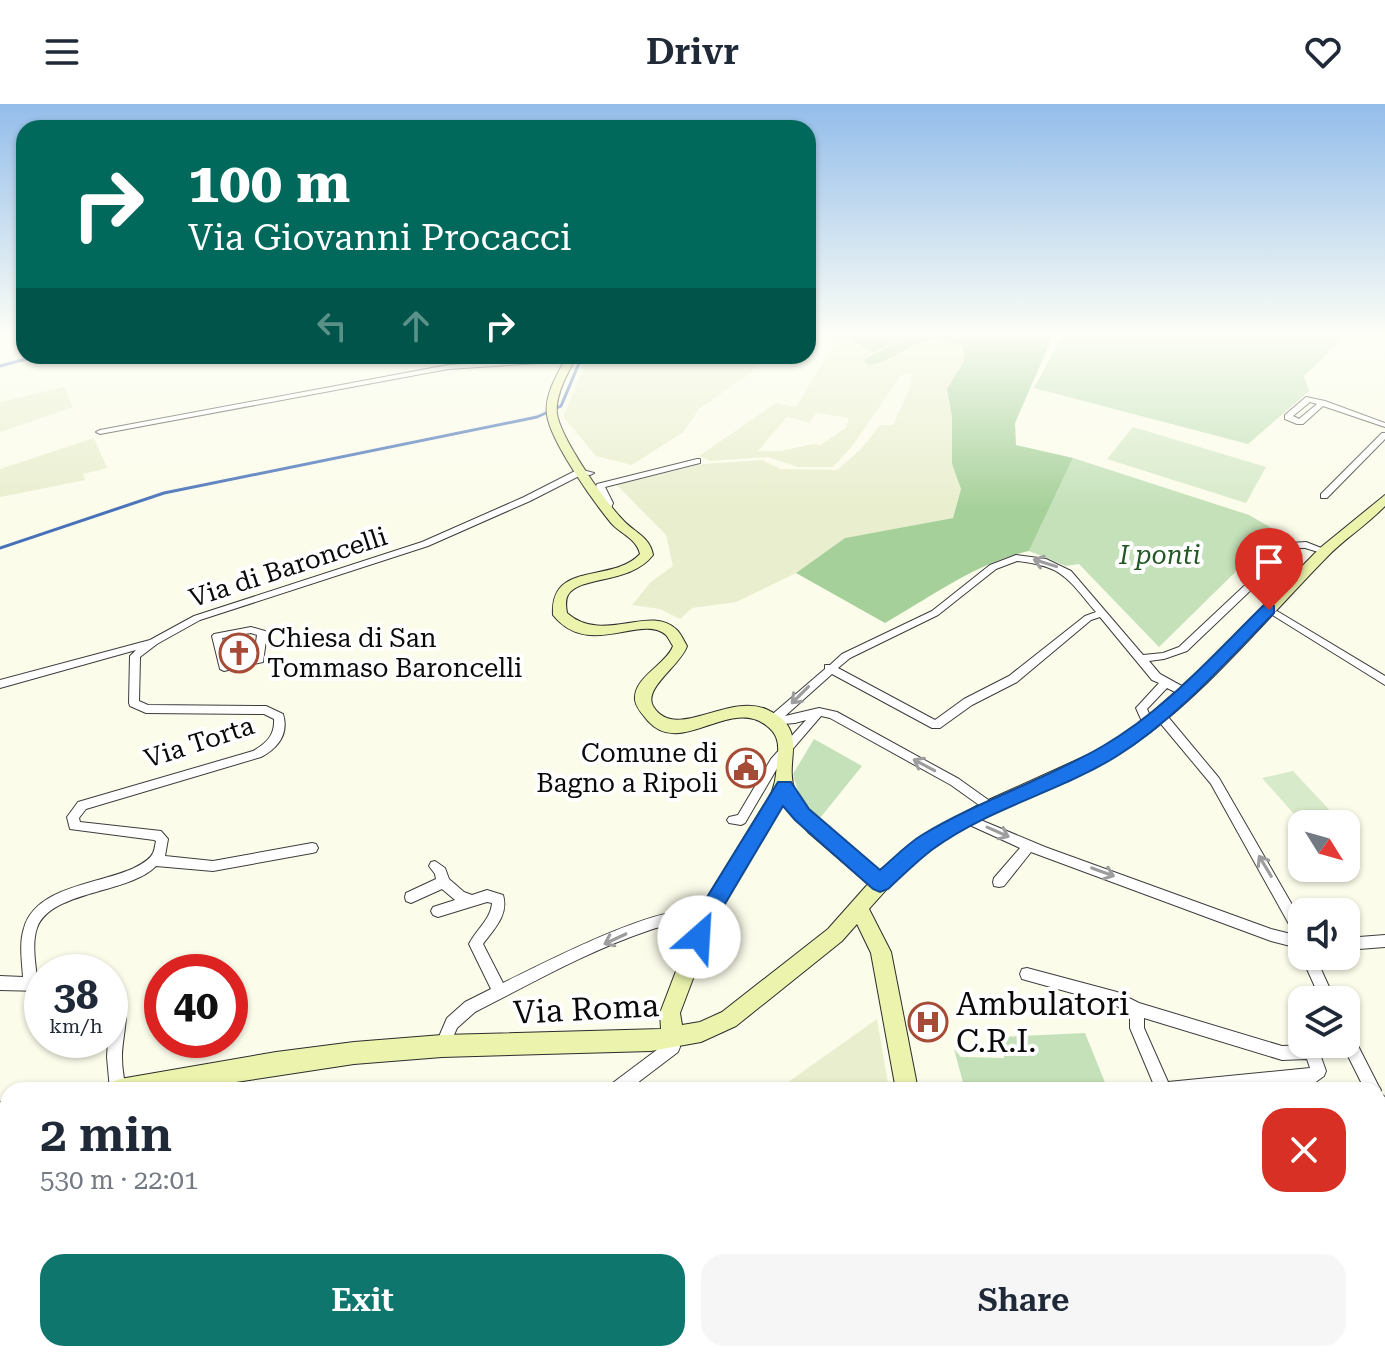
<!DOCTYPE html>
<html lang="en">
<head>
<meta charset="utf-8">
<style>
	body { margin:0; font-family:"Roboto Serif",serif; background:#f6f6f7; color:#1f2937; height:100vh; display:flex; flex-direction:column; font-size:30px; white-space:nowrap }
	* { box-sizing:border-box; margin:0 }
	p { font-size:26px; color:#747a83 }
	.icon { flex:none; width:44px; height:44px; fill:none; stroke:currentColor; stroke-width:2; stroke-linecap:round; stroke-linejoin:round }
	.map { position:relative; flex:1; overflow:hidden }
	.panel { position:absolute; left:0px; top:978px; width:1386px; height:280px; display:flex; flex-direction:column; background:#fff; border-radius:24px 24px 0 0; box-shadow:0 2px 6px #0004 }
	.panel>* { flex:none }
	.hud { position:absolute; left:16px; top:16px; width:800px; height:244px; border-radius:24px; box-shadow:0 2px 6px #0004; background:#00695c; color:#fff; overflow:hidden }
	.needle { width:52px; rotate:127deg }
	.tools { position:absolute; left:1288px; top:706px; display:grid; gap:16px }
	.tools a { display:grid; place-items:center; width:72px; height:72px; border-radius:16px; background:#fff; box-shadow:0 2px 6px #0004; font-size:40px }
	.speed { position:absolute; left:24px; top:850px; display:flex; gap:16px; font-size:40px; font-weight:700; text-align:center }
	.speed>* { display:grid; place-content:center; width:104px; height:104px; border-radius:50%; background:#fff; box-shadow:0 2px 6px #0004; line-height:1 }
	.speed small { font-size:20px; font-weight:400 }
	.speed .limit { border:12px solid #d22; background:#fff; color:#111 }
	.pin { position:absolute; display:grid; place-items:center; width:68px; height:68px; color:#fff; margin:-82px -34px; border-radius:50% 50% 50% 0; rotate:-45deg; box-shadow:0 0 8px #0007 }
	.pin .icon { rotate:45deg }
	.me { position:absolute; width:88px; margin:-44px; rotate:26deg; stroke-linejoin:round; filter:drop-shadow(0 0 6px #0008) }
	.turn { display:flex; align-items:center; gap:28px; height:168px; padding:0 40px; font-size:36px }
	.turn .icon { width:104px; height:104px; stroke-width:2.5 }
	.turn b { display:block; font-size:56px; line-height:68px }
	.lanes { display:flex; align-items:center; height:76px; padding:0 40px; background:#0003; justify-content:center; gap:40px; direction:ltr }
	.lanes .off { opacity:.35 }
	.round { display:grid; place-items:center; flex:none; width:84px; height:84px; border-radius:24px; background:#f6f6f7 }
	.overview { display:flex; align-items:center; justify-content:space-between; height:136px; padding:0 40px }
	h1 { font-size:48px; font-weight:600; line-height:60px }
	.action { display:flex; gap:16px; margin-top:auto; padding:16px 40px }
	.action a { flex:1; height:92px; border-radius:24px; background:#0f766e; color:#fff; font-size:32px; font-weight:600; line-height:92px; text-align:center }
	.action a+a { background:#f6f6f7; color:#1f2937 }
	header { display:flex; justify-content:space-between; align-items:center; height:104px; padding:0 40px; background:#fff; font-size:36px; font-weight:600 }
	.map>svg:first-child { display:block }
	.farmland { fill:#e9eece; fill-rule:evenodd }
	.green { fill:#c4e1b9 }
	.forest { fill:#a6d09a }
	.pitch { fill:#d7eac9 }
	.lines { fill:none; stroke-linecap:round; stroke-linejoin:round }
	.stream { stroke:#4771b9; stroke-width:3 }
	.street-casing { stroke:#3d3d3d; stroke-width:2 }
	.secondary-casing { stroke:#2c2c2c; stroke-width:2 }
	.street { fill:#fff; fill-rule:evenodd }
	.secondary { fill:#ebf3ad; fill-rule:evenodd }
	.oneway { stroke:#9d9d9d }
	.route { fill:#1a73e8; stroke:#114b97; stroke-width:2 }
	.labels { text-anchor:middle; stroke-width:8; stroke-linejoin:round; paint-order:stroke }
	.park-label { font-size:26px; font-style:italic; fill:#245825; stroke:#fff }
	.street-label { font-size:26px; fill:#0a0a0a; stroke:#fff }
	.poi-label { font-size:26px; fill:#0a0a0a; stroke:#fff; text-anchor:start }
	.near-poi-label { font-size:32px; fill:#0a0a0a; stroke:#fff; text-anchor:start }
	.near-street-label { font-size:32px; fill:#0a0a0a; stroke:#fff }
</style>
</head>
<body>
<header><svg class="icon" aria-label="menu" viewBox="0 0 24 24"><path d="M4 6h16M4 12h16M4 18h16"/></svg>Drivr<svg class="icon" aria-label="heart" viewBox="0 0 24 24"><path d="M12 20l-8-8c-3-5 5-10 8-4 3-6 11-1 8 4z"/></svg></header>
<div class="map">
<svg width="1385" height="1258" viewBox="0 0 1385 1258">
	<rect width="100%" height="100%" fill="#fbfcea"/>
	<g class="farmland">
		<path d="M810,229H857L849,235L873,248L866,254L875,261L903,244L927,238L951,236L963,242L964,257L947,285L952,313V360L961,385L953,414L845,434L796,469L736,498L692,504L680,515L660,505L632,501L651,478L673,462L666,431L617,381L703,360L762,356L780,365L837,366L862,344L880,321H893L911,281L912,271L906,269L901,271L853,341L833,363H798L768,353L711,357L699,352L776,299L796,303L836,237ZM816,309L849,314L846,324L820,341L813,340L781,347H758L787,313L810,319Z"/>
		<polygon points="589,252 760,252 751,269 700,304 683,328 632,361 596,352 563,312"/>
		<polygon points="64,283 73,303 0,328 0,298"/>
		<polygon points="94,334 107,364 83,370 85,376 0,393 0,365"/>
		<polygon points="877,915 889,986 777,986"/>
		<polygon points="383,1250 633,1250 638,1258 385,1258"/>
		<polygon points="733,1250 935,1250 936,1258 717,1258"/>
	</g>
	<g class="green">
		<polygon points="1064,229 1303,229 1340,237 1304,272 1309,287 1248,340 1034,284"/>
		<polygon points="1073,354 1249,411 1277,427 1159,543 1079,460 1066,462 1029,447"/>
		<path d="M814,635L862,662L820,714C805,702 797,689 793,670Z"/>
		<polygon points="1085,929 1108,986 965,986 954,945 961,953 1004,954 1000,933"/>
	</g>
	<path class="forest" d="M857,229H1054L1015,319L1016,341L1073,354L1029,447C976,459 931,493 885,519L796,469L845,434L953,414L961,385L952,360V313L947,285L964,257L963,242C923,221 902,256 870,261L864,258L866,254L909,232L873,248L849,235Z"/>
	<g class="pitch">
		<polygon points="1133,323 1266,363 1246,399 1107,355"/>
		<polygon points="1293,667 1336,713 1303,720 1262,674"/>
	</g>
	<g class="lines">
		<g class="stream">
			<polyline points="0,262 37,252"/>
			<polyline points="0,444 164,389 537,313 561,302 582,252"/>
		</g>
		<g class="street-casing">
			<g id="street">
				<polygon points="565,252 571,252 573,255 570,257 448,265 100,330 96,328 100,326 448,261 566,253"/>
				<path d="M1306,293L1325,297L1385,319V323L1323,302L1303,320H1297L1285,315V311ZM1310,298L1317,300L1299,315L1293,312Z"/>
				<polygon points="1382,329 1385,329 1385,335 1327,394 1321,394 1321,390"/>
				<polygon points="697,355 700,355 700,359 605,383 613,399 610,407 604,407 603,405 605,399 596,382 597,380"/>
				<path d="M579,365L594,369L590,371L583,370L530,397L428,442L200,516L157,540L140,553L139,597L148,601L266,602L283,610C289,630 278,644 261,653L86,705L79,714L80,718L161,727L168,735L165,752L213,757L312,739L316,740L318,744L316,748L312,749L213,767L156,762C129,790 51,786 37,824C32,838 35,858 37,873H42V887L0,886V872L23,873C22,857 19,839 24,824C36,782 100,780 134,764C140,761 150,756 153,749C155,745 155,741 156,737L154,736L70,725L67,713L78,698L253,647C267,639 275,631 274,615L264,610L146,609L130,602L129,599L130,552L136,546L0,584V576L150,536L194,512L422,438L524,393Z"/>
				<path d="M1306,438L1329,447L1325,450L1305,444H1295L1187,547L1164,555L1149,557L1160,570L1189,586L1190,589L1185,593L1167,584L1147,605L1154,621L1153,624H1145L1136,604L1159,579L1152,576L1100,513L1091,516L1017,578L972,601L940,624H932L832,570L785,612L819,604L837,608L959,675L994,700L996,703L994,706L990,708L986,706L951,681L830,614L821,612L779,661L745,719L741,721L729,719L727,716L729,713L738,711L771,655L806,616L795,619L772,621L767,617L768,614L825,565V561H830L842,550L932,507L990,461L1016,451L1046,455L1071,467L1143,551L1163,549L1179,543L1290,439ZM1017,457C1063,462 1067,474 1096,508L1085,512L1009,572L964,595L935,616L838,564L850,554L938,511L996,465Z"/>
				<polygon points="1277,507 1385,572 1385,581 1274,512 1272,510"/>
				<path d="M251,523L265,527L267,529L263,558L224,567L220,565L212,532L214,530ZM251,529L257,531L254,553L228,559L222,534Z"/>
				<polygon points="1160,607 1164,608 1219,674 1302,818 1302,845 1271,837 1031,748 1004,782 999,783 994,782 993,778 994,774 1020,744 963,718 961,715 963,712 967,710 971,712 1045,743 1271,825 1295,831 1211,680 1156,614 1155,611 1156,608"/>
				<path d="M435,757L445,764L449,775L464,788L472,791L487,786L503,791C509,811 494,825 483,840L503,879C538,862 659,799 693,808L695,812L693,816C679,820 664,821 650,826C590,846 532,879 475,908L457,924L447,947L442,949L437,947L435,942L447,914L465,898L491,885L469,840C476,826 491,815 492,799L487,798L438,813L433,811L431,807L433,803L455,796L442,785L411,799L406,797L405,793L406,789L436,775L435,770L429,762L431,758Z"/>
				<polygon points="1385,831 1385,843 1346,846 1346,834"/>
				<polygon points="1302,850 1302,852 1315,852 1335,896 1321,896 1301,852"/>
				<path d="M1027,864L1117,888L1139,899L1282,942L1346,940V926L1351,928L1378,981L1381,986L1379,989L1385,993V1014L1378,1011V986H1365L1346,948L1321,953L1326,967L1324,972L1313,980L1245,986H1156L1130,924V909L1115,901L1022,875L1020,870L1022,865ZM1144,914L1282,956L1307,955L1310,964L1168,978L1144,924Z"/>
				<path d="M110,877C138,890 121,930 122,954C122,965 124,975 126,986H110L107,953L108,936H110L112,897L110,893Z"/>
				<polygon points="673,927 678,929 680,943 678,948 628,986 607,986 610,981 666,939 668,929"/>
				<polygon points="196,1250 224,1250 221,1256 218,1258 190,1258 193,1252"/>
				<polygon points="1259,1250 1277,1250 1280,1258 1262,1258"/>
				<polygon points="1284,1250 1302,1250 1305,1258 1287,1258"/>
			</g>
		</g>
		<g class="secondary-casing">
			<g id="secondary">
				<path d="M567,252H577C568,268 555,291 557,310C561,335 604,396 622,415C633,428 650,432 653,451C630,481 580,471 568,491C565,496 566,503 567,509C603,541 650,499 677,526C681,530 684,537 687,542C681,561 643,584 653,602C675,639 729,587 768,606C811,627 783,656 795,687C806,716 855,748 879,767L917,735L984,698L1101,645L1143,617L1204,562L1320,444L1385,391V402C1367,421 1344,435 1326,454C1262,519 1193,606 1114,653C1055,687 986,706 929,745C906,762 888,784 869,805L891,848L918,986H896L871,849L857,820L842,837L736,922L701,938L651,947L442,953L354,960L183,986H109L112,978L120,975L276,948L354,938L442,931L661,925L660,909L689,833L682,830C674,813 683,796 703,800C725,765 746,730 768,695C777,681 776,666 778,649C779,637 776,629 767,622C730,592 681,654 648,617C643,611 636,604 635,596C633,573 666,561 673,542C670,538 669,534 666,531C641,509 589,556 553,511C550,456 612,480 640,450C637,435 621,430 611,419C593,397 551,338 547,311C544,291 558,269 567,252ZM783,699L809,729L868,780L828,825L722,908L700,918L682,921L680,909L708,835L719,828L722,822L718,810Z"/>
				<polygon points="8,997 8,1019 0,1020 0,998"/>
				<polygon points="942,1250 968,1250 969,1258 943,1258"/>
			</g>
		</g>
		<use href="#street" class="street"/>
		<use href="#secondary" class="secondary"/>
	</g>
	<defs><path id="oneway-shaft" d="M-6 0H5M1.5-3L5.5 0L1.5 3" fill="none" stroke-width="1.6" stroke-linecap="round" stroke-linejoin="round" transform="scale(2)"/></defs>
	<g class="oneway">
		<use href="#oneway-shaft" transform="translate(1045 459) rotate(-163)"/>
		<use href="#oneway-shaft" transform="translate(800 591) rotate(135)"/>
		<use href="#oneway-shaft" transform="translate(924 661) rotate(-152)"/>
		<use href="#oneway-shaft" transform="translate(998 728) rotate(24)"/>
		<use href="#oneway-shaft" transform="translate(1265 762) rotate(-121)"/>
		<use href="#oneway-shaft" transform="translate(1103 768) rotate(20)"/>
		<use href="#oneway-shaft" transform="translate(615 835) rotate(155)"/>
	</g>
	<linearGradient id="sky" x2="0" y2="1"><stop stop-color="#93bdea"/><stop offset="0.57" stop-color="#fdfef6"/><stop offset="1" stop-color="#fdfef6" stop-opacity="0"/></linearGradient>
	<rect width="1385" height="405" fill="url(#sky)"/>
	<path class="route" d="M1269,500L1274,502V509C1225,559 1177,614 1117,652C1059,688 989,704 933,745C917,757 902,772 888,785L880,788L873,785L795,716L783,702L719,810C724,827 716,837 699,843L692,840L688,833L700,819L698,809L701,803L778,678H791L809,705L880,766C894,754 907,740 922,731C980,696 1045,676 1103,642C1164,607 1213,551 1263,502Z"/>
	<defs>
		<g id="church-ring" transform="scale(2)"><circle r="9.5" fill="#fff" stroke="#a64b36" stroke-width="1.5"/><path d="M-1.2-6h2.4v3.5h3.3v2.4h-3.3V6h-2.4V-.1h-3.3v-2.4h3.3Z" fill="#a64b36"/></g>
		<g id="civic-ring" transform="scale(2)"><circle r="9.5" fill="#fff" stroke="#a64b36" stroke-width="1.5"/><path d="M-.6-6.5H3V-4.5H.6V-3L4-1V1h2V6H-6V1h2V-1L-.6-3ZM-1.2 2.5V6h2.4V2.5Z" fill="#a64b36"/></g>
		<g id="hospital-ring" transform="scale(2)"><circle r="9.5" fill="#fff" stroke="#a64b36" stroke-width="1.5"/><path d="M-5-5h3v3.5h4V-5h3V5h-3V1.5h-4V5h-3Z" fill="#a64b36"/></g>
	</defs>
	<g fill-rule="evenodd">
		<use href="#church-ring" x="239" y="549"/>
		<use href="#civic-ring" x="746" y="664"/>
		<use href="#hospital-ring" x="928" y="918"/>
	</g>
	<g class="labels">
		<g class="park-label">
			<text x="1160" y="460">I ponti</text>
		</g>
		<g class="street-label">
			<text transform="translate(288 463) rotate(-18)" y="9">Via di Baroncelli</text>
			<text transform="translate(199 638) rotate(-18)" y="9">Via Torta</text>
		</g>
		<g class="poi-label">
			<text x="267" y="543">Chiesa di San<tspan x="267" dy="30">Tommaso Baroncelli</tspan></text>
			<text x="718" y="658" text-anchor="end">Comune di<tspan x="718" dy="30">Bagno a Ripoli</tspan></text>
		</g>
		<g class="near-poi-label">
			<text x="956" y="911">Ambulatori<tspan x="956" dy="37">C.R.I.</tspan></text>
		</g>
		<g class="near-street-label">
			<text transform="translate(586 905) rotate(-3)" y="11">Via Roma</text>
		</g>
	</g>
</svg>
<div class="tools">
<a><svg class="needle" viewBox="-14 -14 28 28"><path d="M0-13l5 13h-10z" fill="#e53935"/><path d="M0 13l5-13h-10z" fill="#747a83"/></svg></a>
<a><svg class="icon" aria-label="sound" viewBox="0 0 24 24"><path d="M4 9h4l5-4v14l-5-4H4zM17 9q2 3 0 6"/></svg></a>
<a><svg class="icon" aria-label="layers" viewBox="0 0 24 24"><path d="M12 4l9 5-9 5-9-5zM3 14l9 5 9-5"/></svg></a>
</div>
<div class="speed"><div>38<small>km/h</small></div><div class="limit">40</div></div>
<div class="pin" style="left:1269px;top:506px;background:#d93025"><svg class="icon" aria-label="arrive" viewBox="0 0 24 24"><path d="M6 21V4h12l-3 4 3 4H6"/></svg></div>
<svg class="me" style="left:699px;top:833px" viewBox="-20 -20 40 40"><circle r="19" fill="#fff"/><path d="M0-13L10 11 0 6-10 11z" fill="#1a73e8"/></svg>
<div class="hud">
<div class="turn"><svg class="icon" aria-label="right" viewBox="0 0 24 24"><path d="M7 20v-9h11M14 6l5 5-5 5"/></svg><div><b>100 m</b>Via Giovanni Procacci</div></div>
<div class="lanes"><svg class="icon off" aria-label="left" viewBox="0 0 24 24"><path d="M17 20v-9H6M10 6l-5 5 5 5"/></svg><svg class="icon off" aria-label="ahead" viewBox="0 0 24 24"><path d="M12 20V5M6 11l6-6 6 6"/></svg><svg class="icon" aria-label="right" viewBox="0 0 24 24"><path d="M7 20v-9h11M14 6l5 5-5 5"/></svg></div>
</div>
<section class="panel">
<div class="overview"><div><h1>2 min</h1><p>530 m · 22:01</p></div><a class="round" style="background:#d93025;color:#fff"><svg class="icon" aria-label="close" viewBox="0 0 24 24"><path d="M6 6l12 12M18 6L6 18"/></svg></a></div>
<div class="action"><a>Exit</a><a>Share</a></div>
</section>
</div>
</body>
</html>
